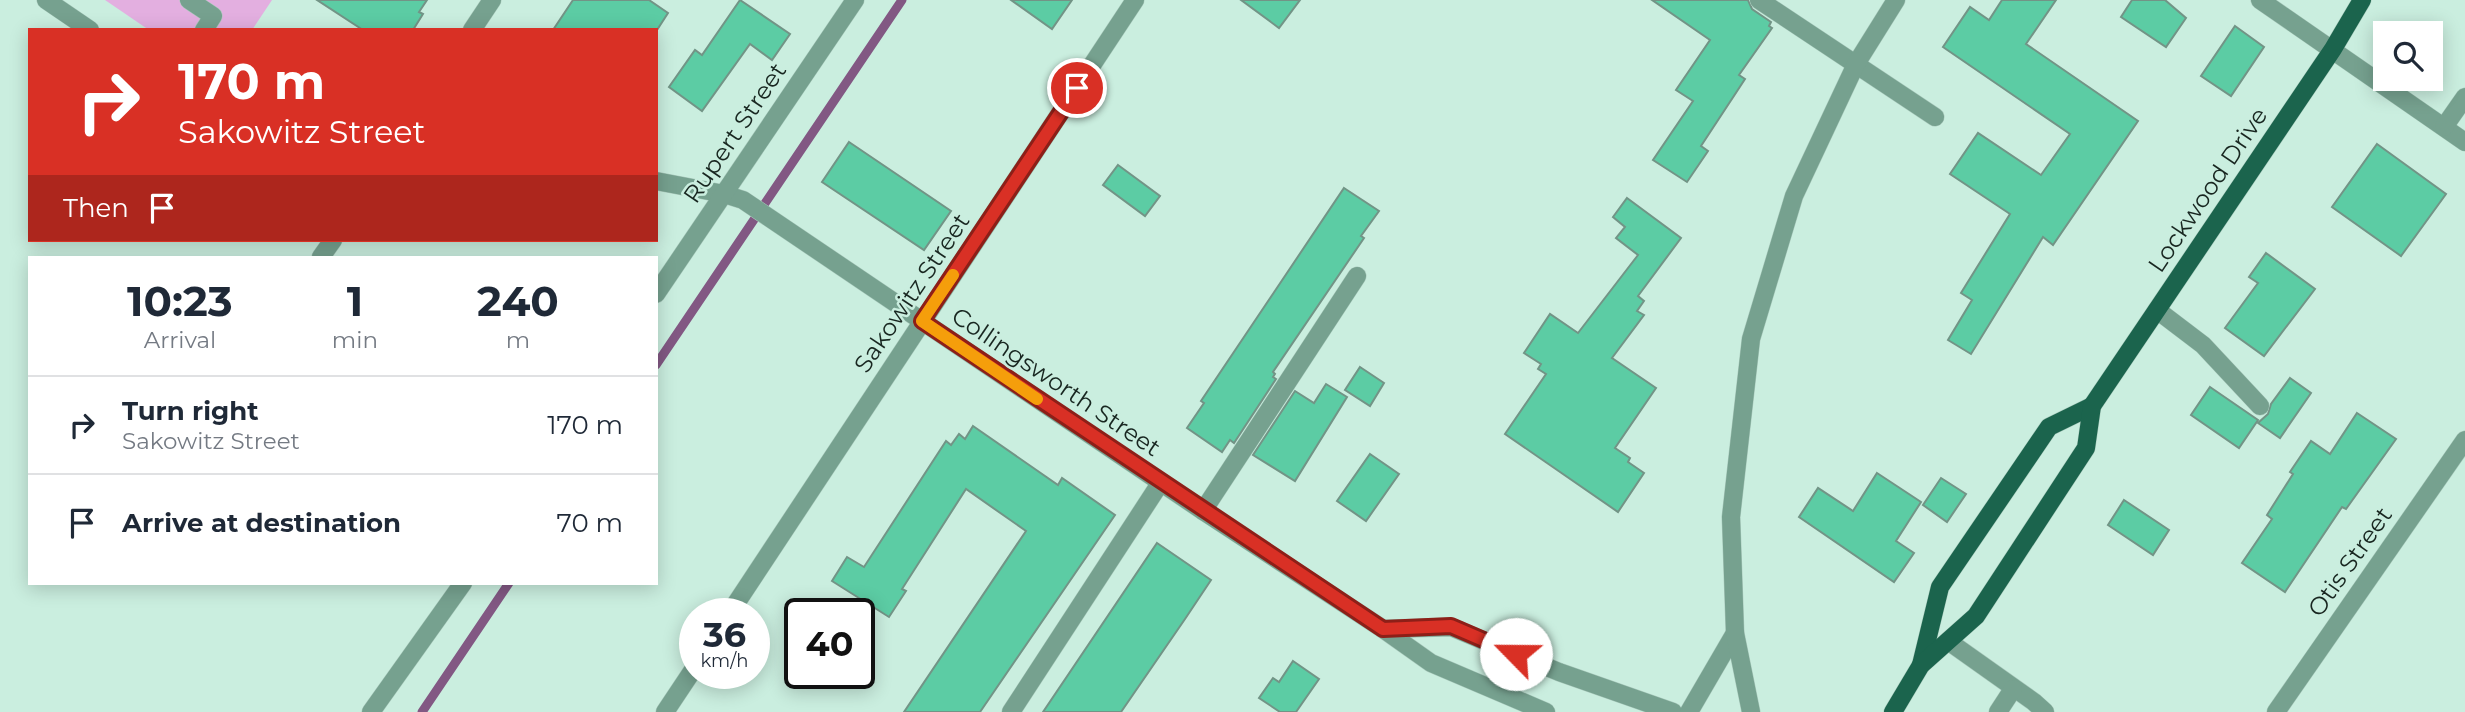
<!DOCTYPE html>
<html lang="en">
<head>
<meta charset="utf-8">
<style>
	body { margin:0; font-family:Montserrat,sans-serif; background:#f6f6f7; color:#1f2937; height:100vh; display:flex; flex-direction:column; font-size:26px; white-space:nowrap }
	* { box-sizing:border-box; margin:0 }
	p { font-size:23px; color:#747a83 }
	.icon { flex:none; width:38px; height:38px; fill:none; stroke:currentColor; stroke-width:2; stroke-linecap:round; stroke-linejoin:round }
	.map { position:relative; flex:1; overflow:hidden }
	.panel { position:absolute; left:28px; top:256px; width:630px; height:329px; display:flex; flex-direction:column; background:#fff; border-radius:0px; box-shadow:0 4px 18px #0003 }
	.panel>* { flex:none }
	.hud { position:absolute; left:28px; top:28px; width:630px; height:214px; border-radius:0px; box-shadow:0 4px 18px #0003; background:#d93025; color:#fff; overflow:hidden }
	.controls { position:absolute; left:2373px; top:21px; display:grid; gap:14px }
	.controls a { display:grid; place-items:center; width:70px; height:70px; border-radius:0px; background:#fff; box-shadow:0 4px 18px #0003; font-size:35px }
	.speed { position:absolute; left:679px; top:598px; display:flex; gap:14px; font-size:35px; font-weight:700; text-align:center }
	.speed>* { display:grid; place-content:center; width:91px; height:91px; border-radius:50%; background:#fff; box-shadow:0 4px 18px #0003; line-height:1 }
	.speed small { font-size:18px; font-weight:400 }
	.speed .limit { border:4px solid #111; border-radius:10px; background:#fff; color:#111 }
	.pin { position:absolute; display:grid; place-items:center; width:60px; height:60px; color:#fff; margin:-30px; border:4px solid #fff; border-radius:50%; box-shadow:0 2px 7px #0007 }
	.me { position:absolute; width:77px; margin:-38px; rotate:293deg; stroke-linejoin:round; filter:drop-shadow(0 0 5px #0008) }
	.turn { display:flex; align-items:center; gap:24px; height:147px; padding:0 35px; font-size:32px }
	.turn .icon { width:91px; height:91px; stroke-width:2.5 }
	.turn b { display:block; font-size:49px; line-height:60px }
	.then { display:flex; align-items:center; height:66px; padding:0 35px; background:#0003; gap:14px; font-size:26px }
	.eta { display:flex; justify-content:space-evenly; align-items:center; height:119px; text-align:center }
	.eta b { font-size:42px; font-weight:700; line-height:49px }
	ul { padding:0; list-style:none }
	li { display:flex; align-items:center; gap:21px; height:98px; padding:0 35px; border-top:2px solid #e0e1e3 }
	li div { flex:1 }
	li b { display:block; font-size:26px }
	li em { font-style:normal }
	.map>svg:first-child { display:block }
	.green { fill:#e3afe0 }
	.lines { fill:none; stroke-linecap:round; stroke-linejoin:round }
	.stream { stroke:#825883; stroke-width:9 }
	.building { fill:#5ccca4; stroke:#729486; stroke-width:2 }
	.minor-casing { stroke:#aacabd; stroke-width:19 }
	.major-casing { stroke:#aacabd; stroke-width:19 }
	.minor { stroke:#76a18f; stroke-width:18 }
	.major { stroke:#1b644d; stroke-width:18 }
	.route-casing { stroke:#8d1f18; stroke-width:18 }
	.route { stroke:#d93025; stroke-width:12 }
	.slow { stroke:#f59e0b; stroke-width:12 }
	.labels { text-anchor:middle; stroke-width:5; stroke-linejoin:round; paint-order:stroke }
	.street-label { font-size:24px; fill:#182620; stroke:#caeedf }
</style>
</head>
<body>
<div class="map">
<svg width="2465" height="712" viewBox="0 0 2465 712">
	<rect width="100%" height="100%" fill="#caeedf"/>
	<polygon class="green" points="105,0 272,0 252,30 149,30"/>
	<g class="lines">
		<g class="stream">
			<polyline points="656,365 902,0"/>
			<polyline points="422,712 509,583"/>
		</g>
	</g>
	<g class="building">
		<polygon points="317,0 427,0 419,12 423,14 413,30 363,30"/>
		<polygon points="573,0 649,0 668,13 657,30 553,30"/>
		<polygon points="740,0 790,34 772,60 750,44 702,111 669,87 695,50 702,55"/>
		<polygon points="1011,0 1072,0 1052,29"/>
		<polygon points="1241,0 1300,0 1279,28"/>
		<polygon points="1652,0 1748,0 1752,9 1771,22 1769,26 1772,28 1739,75 1745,79 1701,146 1708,151 1687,182 1653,160 1693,101 1676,90 1710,40"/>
		<polygon points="2002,0 2056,0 2026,44 2138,121 2053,245 2043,237 1971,354 1948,340 1972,300 1961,293 2010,214 1950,174 1978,133 2041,175 2070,134 1943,47 1970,7 1989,20"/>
		<polygon points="2132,0 2165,0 2186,18 2166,47 2121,17"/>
		<polygon points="2235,26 2264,47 2231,96 2201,76"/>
		<polygon points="849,142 951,211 924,250 822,182"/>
		<polygon points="2377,144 2446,194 2401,256 2332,207"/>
		<polygon points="1118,165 1160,196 1145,216 1103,185"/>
		<polygon points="1344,188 1379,211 1361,236 1364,238 1273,372 1275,374 1273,377 1276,379 1234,443 1230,440 1222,452 1187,428 1204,403 1201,401"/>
		<polygon points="1627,198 1681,238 1638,296 1644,301 1637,311 1644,315 1612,358 1656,388 1615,448 1630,458 1628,462 1644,473 1618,512 1505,434 1546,374 1538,369 1541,364 1524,353 1550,314 1578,333 1638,255 1616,238 1625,227 1613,217"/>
		<polygon points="2266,253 2315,289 2264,356 2225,328 2258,283 2249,277"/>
		<polygon points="1360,367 1384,383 1370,406 1345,390"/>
		<polygon points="2290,378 2311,393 2280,438 2258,423 2268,414 2271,404"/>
		<polygon points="1326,384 1347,397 1295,481 1253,455 1295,391 1314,403"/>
		<polygon points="2210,387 2258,420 2239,448 2191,415"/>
		<polygon points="2357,413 2396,439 2346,509 2342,507 2285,592 2242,563 2272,519 2267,515 2293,474 2290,472 2311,441 2330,454"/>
		<polygon points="973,426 1058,485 1062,478 1115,515 980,712 904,712 1026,531 966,489 902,589 906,591 889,617 832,581 847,557 864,567 946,441 951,445 959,434 965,439"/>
		<polygon points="1370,454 1399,474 1366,521 1337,501"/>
		<polygon points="1877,473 1921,502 1896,541 1914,553 1894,582 1799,517 1818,488 1853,511"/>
		<polygon points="1941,478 1966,494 1947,522 1923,505"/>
		<polygon points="2124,500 2169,530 2153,555 2108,525"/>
		<polygon points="1157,543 1211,580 1185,619 1121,712 1043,712"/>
		<polygon points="1293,661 1319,679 1296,712 1280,712 1259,698 1273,678 1279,682"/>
	</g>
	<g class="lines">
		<g class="minor-casing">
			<g id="minor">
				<polyline points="46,0 90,30"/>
				<polyline points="189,0 213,16 204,30"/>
				<polyline points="1759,0 1935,117"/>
				<polyline points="2260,0 2465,142"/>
				<polyline points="472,30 492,0"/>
				<polyline points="2444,127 2465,97"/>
				<polyline points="656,181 724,194 743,200 1203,511 1383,629 1431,663 1546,712"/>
				<polyline points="321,257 333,240"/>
				<polyline points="656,294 855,0"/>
				<polyline points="2157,310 2203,345 2260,406"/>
				<polyline points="1203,511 1357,276"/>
				<polyline points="729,614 1135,0"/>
				<polyline points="1383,629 1451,627 1559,672 1673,712"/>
				<polyline points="1948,641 2034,702 2045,712"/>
				<polyline points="371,712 463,583"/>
				<polyline points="665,712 695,667"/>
				<polyline points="1011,712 1161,482"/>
				<polyline points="1689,712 1735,633"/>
				<polyline points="1751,712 1735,633 1731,517 1751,339 1794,196 1856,64 1896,0"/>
				<polyline points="1998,712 2013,689"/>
				<polyline points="2276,712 2465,440"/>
			</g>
		</g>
		<g class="major-casing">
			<g id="major">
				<polyline points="1921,665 1940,587 2049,427 2092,406"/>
				<polyline points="1893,712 1921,665 1976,616 2086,448 2092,406 2333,49 2362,0"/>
			</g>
		</g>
		<use href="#minor" class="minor"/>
		<use href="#major" class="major"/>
	</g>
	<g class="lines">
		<g class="route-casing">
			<polyline id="route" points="1077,88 922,321 1383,629 1451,626 1516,654"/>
		</g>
		<use href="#route" class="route"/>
		<polyline class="slow" points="953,275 922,321 1037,399"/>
	</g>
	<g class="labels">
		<g class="street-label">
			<text transform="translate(735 133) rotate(-56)" y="8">Rupert Street</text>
			<text transform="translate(2208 190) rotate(-56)" y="8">Lockwood Drive</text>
			<text transform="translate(912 293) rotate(-56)" y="8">Sakowitz Street</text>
			<text transform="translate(1056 382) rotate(34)" y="8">Collingsworth Street</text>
			<text transform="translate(2350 562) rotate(-55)" y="8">Otis Street</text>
		</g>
	</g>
</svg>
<div class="controls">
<a><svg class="icon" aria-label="search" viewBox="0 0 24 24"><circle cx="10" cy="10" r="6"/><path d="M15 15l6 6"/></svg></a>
</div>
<div class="speed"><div>36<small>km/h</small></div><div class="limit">40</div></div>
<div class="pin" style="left:1077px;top:88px;background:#d93025"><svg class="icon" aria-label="arrive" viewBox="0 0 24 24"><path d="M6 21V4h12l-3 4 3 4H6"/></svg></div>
<svg class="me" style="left:1516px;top:654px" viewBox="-20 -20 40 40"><circle r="19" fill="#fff"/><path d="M0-13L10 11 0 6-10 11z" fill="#d93025"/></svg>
<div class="hud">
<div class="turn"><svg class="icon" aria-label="right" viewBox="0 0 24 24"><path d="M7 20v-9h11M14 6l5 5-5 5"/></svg><div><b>170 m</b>Sakowitz Street</div></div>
<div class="then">Then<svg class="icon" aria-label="arrive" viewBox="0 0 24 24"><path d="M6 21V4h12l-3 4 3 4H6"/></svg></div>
</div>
<section class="panel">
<div class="eta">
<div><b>10:23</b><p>Arrival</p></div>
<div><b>1</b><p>min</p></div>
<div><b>240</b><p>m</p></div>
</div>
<ul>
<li><svg class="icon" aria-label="right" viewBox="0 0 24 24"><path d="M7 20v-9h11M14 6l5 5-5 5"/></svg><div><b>Turn right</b><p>Sakowitz Street</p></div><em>170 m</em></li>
<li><svg class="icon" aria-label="arrive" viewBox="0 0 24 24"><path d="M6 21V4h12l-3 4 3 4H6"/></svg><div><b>Arrive at destination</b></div><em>70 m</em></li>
</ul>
</section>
</div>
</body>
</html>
